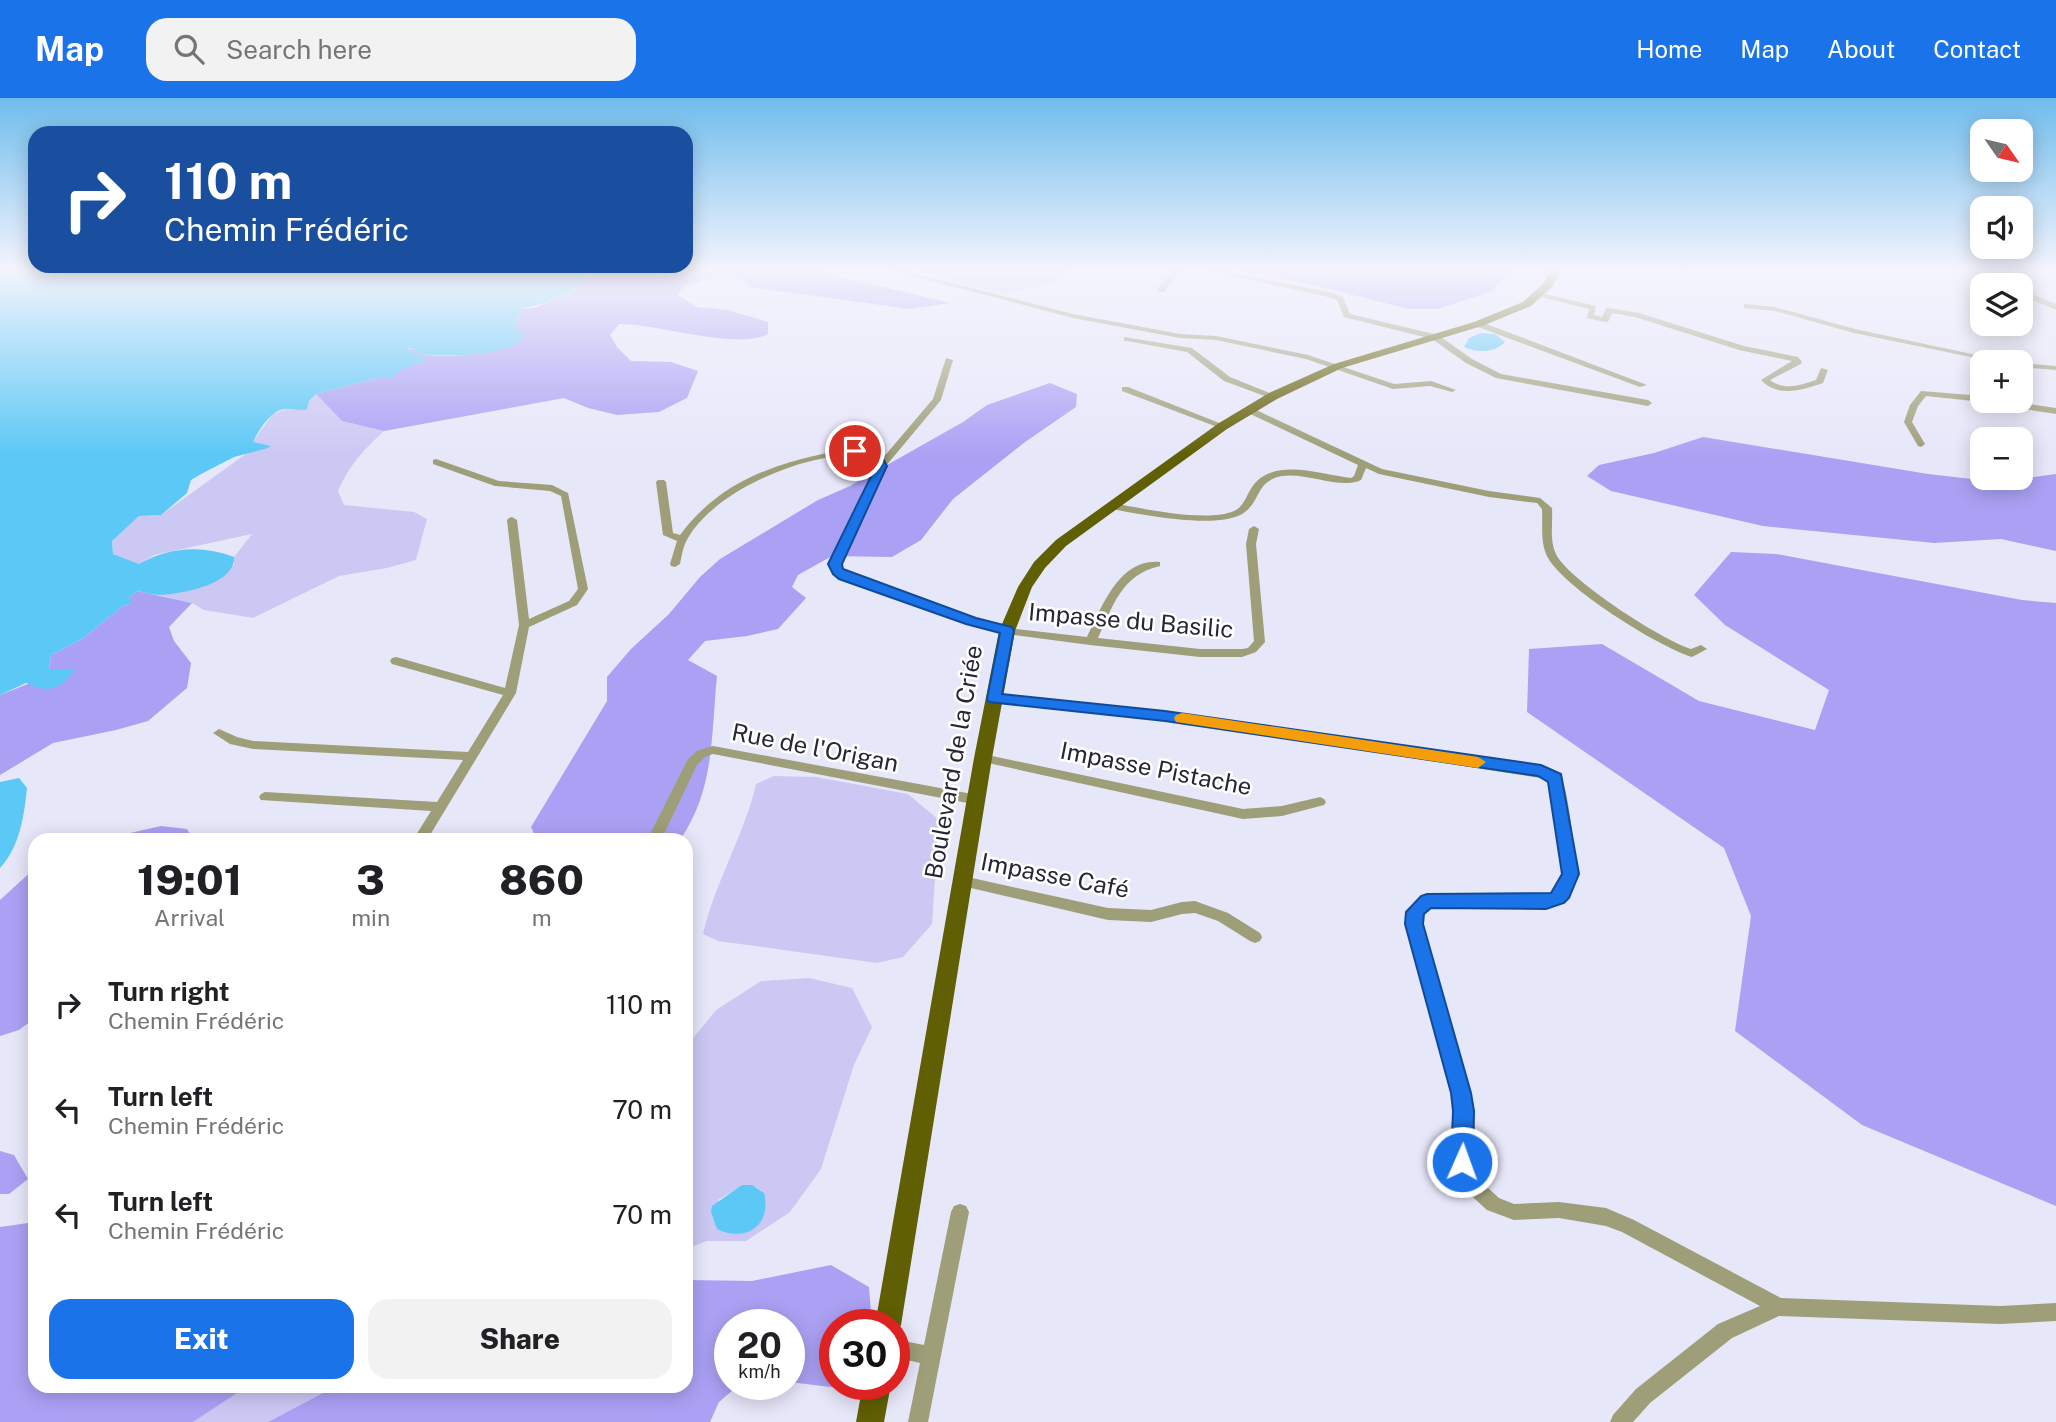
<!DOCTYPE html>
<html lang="en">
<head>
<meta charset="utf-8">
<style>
	body { margin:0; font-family:"Public Sans",sans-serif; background:#f2f2f2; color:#202124; height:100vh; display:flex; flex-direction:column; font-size:26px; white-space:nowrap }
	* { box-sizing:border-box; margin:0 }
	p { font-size:23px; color:#757577 }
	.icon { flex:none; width:38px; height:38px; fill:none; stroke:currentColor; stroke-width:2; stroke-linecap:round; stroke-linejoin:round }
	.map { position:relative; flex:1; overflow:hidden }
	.panel { position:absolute; left:28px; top:735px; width:665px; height:560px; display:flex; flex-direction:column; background:#fff; border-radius:21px; box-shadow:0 4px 18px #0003 }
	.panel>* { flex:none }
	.hud { position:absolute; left:28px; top:28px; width:665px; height:147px; border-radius:21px; box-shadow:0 4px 18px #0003; background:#1a4fa0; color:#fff; overflow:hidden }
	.needle { width:46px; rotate:124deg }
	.controls { position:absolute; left:1970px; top:21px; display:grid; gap:14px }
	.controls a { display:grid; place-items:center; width:63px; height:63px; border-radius:14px; background:#fff; box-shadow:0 4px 18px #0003; font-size:35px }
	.speed { position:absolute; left:714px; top:1211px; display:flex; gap:14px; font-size:35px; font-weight:700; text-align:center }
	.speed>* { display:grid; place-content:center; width:91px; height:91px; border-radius:50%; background:#fff; box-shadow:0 4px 18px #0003; line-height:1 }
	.speed small { font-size:18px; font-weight:400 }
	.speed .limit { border:10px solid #d22; background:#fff; color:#111 }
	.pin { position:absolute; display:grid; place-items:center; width:60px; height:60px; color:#fff; margin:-30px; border:4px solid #fff; border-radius:50%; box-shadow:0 2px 7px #0007 }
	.me { position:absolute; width:77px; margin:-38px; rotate:2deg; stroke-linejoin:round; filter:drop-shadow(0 0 5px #0008) }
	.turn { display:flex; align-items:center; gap:24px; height:147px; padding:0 21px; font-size:32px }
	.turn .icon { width:91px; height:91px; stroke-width:2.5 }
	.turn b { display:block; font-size:49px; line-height:60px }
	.eta { display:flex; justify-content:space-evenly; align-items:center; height:119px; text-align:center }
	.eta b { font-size:42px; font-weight:800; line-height:49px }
	.cta { display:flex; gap:14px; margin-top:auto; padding:14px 21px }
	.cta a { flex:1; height:80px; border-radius:21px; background:#1a73e8; color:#fff; font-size:28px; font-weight:800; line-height:80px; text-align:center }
	.cta a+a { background:#f2f2f2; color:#202124 }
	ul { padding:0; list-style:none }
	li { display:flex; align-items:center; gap:21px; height:105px; padding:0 21px }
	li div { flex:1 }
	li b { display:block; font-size:26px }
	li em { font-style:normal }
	header { display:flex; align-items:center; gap:42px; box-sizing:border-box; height:98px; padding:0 35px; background:#1a73e8; color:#fff }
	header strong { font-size:33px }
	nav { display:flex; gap:38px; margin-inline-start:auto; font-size:24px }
	.search { width:490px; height:63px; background:#f2f2f2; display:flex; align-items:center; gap:18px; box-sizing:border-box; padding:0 24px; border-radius:21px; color:#757577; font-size:26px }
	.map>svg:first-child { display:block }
	.green { fill:#cbc9f4; fill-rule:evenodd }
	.forest { fill:#aaa1f4 }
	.water { fill:#5bc8f5 }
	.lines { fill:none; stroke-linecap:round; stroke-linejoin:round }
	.minor { fill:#9e9e78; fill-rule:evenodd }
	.tertiary { fill:#9e9e78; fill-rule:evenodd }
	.primary { fill:#615f03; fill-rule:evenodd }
	.route { fill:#1a73e8; stroke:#114b97; stroke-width:2 }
	.slow { fill:#f59e0b }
	.labels { text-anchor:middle; stroke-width:5; stroke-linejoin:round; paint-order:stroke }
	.street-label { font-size:24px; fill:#272637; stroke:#fff }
</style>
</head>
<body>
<header>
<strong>Map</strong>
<div class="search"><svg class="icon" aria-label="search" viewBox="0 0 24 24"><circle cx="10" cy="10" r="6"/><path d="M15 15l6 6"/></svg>Search here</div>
<nav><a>Home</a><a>Map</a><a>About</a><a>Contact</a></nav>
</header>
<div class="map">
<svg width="2056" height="1324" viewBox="0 0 2056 1324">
	<rect width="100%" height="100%" fill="#e7e7fa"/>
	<g class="green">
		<polygon points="919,172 1067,172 1062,180 1051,186 1004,195 967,188"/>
		<path d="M316,296L342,323L384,333C363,352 349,368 338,393L344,407L414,414L427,421L416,462L387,470L339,478L253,520L204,512L192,505L158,497L192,492L234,467V459L252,436L154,457L139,466L113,456L112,443L139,418L161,417L250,353L268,350L270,348L252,345L273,316L309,303Z"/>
		<path d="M774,678L816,679L908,696L939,722L932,826L903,859L877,865L718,843L703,836C715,784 744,738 756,686Z"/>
		<path d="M809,880L852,890L872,929L854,967L821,1071L790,1114L746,1143H707L686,1151V949L716,912L761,883ZM740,1089H756L764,1095L756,1127L751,1132L718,1102Z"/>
		<polygon points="248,1288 336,1288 268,1324 193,1324"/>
	</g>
	<g class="forest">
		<path d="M595,172H813L950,205L910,211L749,189L745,183L734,179L708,181L684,187L678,197L697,209L727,212L768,224V236C737,253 656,225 619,226L610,237L617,249L631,263L671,264L698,273L687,300L659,314L617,317L588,310L564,300L384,333L342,323L316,296L381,279H393L399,272L426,262L406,252L415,250L419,256C463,262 486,255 524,236L516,231L515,222L522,215L518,211L534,210L570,196Z"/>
		<polygon points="1235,172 1511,172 1492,193 1438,211 1409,211 1308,186"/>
		<path d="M1050,285L1077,296L1076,309L1025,344L953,401L921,442L892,459L832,458L798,477L792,489L806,500L778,531L747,538L705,543L688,562L717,578C711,637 715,691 680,742H537L531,729L607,603V579L631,551L669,516L700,479L720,461L818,402L850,388L963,324L987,307Z"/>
		<polygon points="1703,339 1928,376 1998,384 2056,376 2056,453 2001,441 1934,445 1763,428 1611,393 1587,378 1599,367 1654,355"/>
		<polygon points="1731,454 1776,456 2022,502 2056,505 2056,1108 1862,1027 1735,933 1751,818 1724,750 1527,614 1529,551 1602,546 1699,603 1815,632 1829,592 1725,527 1694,497"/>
		<polygon points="137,493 192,505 169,529 174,543 191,565 187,590 148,623 116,632 53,645 0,677 0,597 63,572 49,572 51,557 82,541 123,508 130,506 128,501"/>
		<polygon points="161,728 187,731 194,742 99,742"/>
		<polygon points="35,770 35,920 19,932 0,938 0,802"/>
		<polygon points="0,1053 14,1057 28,1081 9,1096 0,1096"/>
		<polygon points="35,1124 35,1288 248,1288 193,1324 0,1324 0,1129"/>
		<polygon points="831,1167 869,1189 872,1227 835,1227 835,1286 859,1286 856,1292 789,1284 789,1227 730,1227 730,1286 740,1286 719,1304 710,1324 268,1324 336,1288 686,1288 686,1182 752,1183"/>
	</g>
	<g class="water">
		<path d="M0,172H590L584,184C576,187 574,194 567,197C551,204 535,208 518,211L522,215L515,221L518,223L516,231L525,236C514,260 442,259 419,256L414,250L407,251L427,262L400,272L393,279H381L316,296L309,303L307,311C300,313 297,311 290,311C272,309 260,331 253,344L271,348L268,350L234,359L203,375L191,382L187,395L161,417L139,418L112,443L113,456L139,466C169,449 202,447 234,459C235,487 181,496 159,497C152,497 144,494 137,493L128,501L132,502L130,506L123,508L82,541L51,557L49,572H75C58,593 49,595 26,585L0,597Z"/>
		<path d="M1481,235L1495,236L1505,244C1494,255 1478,255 1464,249L1469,240Z"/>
		<path d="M19,680L27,690C24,718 20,748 0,770V684Z"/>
		<path d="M742,1087H752L764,1095C772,1127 746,1145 717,1131L711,1114L712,1108Z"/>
	</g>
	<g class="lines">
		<g class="minor">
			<polygon points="890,172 902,172 1073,216 1180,236 1216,238 1308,257 1394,286 1431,283 1456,292 1452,294 1430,288 1393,291 1306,261 1216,242 1180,240 1073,220"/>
			<polygon points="1174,172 1181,172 1164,194 1158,194 1158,190"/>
			<polygon points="1205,172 1219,172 1333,195 1343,199 1350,216 1438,237 1472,261 1501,276 1648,302 1652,305 1648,308 1496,280 1466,265 1432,241 1344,219 1337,202 1328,199"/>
			<polygon points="1684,172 1691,172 1688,174"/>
			<path d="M1537,194L1596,208L1594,217L1602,219L1606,210H1609L1639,215L1744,248L1798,259L1802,264L1801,266L1770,282C1784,293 1801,287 1816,282L1821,270L1828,272L1823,285C1802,292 1778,300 1761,282L1792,263L1739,252L1635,219L1612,215L1608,224H1605L1587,220L1589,211L1537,198Z"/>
			<polygon points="1744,206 1775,209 1855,231 2009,264 1995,264 1854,235 1775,213 1744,210"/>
			<polygon points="1475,224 1481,224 1647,287 1640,289 1475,228"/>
			<polygon points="1124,239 1192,250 1230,279 1277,298 1270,300 1224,283 1187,254 1127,243 1124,243"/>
			<path d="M946,260L953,262L941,302L885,369L840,466L842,472L848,476L975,521L1007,530L1087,539C1102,509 1119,460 1160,464V468C1121,477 1113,508 1098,540L1200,551H1242L1248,550L1254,543L1246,446L1249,431L1254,428L1259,431L1256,446L1265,544L1256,554L1242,559H1200L1090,547L1007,536L967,525L840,480L833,475L830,466L876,368L871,357H868C812,352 717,390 688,440C683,448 682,457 680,466L675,469L671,468L670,466L677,443L663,437L656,384L658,382H664L666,384L673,435L680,437C715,390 761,370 818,357C838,353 857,349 877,353L882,361L933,301Z"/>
			<polygon points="2021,265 2056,268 2056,272 2021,269"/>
			<polygon points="1122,289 1128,289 1227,328 1220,330 1122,293"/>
			<polygon points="1921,293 1983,298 1983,303 1986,303 1983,304 1926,298 1918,308 1912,324 1925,346 1921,349 1918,348 1904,324 1910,307"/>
			<polygon points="1989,303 2007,303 2056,310 2056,316 1993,306"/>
			<path d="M1246,310H1252L1382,371L1489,393L1540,400L1552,410C1553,426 1549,444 1557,458C1572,484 1662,542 1691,551L1701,547L1707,551L1692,559C1659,549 1562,489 1547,458C1540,444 1543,427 1542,411L1537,405L1489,399L1379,376L1366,370L1361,382C1341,392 1307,374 1282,378C1256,383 1261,402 1245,414C1222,433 1136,416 1108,410L1106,408L1111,405C1142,410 1206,425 1234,413C1246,408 1247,392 1257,383C1281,361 1322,377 1351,380L1354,378L1358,367L1246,314Z"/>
			<polygon points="436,361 499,383 552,387 568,395 588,491 577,507 529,529 516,595 427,742 413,742 431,713 261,702 259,699 261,696 265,694 437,704 463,662 253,651 230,646 213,635 219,631 237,639 253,643 468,654 503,597 392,566 390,563 392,560 396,559 505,590 519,527 507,422 509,420 512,419 517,422 529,521 569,503 578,491 561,398 550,393 495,388 433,366 433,362"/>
			<path d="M994,597L1165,614L1555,674C1558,678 1562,683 1564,688C1569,701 1578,773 1574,786C1569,799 1559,805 1546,809H1430L1422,816L1421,826L1449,930L1469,995L1472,1013L1470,1064L1477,1080L1499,1100L1514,1106L1559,1104L1606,1110L1634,1122L1781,1200L2000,1208L2056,1205V1223L2000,1226L1779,1218L1732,1240L1650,1305L1633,1324H1610L1613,1317L1636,1291L1718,1226L1760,1208L1622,1134L1606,1128L1559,1120L1514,1122L1487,1112L1465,1092L1454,1064L1456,1013L1453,995L1433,930L1407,826C1408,812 1413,802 1427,798L1545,799C1552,795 1558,791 1561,783C1567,764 1555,710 1552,688L1547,681L1165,622L990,604L988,601Z"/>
			<polygon points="713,648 978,697 982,699 984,702 982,705 978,707 713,656 705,659 697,667 661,742 647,742 688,661 697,653"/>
			<polygon points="983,656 1243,711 1282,708 1320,699 1324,701 1326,704 1324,707 1282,718 1243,721 979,663 977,660 979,657"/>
			<polygon points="963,778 1108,810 1151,812 1182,804 1195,803 1228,815 1260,835 1262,839 1260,843 1255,845 1250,843 1218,823 1195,815 1182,816 1151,824 1108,822 958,787 956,783 958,779"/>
			<polygon points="960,1106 966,1108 969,1114 928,1324 908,1324 920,1265 894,1259 894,1241 924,1247 951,1114 954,1108"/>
		</g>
		<g class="tertiary">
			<polygon points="1963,172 1975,172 2010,187 1997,187"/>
			<polygon points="2021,191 2056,206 2056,212 2021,197"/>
		</g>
		<g class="primary">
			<polygon points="1551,172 1561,172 1552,189 1531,208 1482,228 1342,270 1277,301 1227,331 1066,448 1045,470 1032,489 1015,533 992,660 901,1227 894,1238 894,1227 875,1227 974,660 999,533 1018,489 1034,464 1056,442 1219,325 1269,295 1334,266 1474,224 1523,204 1544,185"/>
			<polygon points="863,1286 891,1286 884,1324 856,1324"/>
		</g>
	</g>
	<linearGradient id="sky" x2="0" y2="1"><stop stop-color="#6fbced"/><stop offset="0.48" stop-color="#f4f4fd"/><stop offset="1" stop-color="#f4f4fd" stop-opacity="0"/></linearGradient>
	<rect width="2056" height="357" fill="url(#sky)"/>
	<polygon class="route" points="855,349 878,352 887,368 842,466 843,471 976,520 1012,529 1014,533 1002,596 1165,613 1541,667 1561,676 1579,776 1569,800 1564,805 1546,811 1431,810 1424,816 1423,826 1471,995 1474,1013 1473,1064 1470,1071 1462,1074 1454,1071 1451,1064 1453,1013 1451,995 1405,826 1406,814 1421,798 1427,796 1551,795 1562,776 1548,684 1538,678 1165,623 989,604 987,601 1000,535 966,526 839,481 833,476 828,466 876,368 870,358 850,355 849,353"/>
	<polygon class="slow" points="1182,615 1478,659 1486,664 1478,670 1176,624 1174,620 1176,617"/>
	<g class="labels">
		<g class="street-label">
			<text transform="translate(1131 523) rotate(5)" y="8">Impasse du Basilic</text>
			<text transform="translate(815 650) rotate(11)" y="8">Rue de l'Origan</text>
			<text transform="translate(954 664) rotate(-80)" y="8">Boulevard de la Criée</text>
			<text transform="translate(1156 671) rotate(11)" y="8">Impasse Pistache</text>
			<text transform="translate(1055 778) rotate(11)" y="8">Impasse Café</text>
		</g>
	</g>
</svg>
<div class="controls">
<a><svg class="needle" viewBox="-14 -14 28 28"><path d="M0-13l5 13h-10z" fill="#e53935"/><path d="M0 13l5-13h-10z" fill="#757577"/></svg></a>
<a><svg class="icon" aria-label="sound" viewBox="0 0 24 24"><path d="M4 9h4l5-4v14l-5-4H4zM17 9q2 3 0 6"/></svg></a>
<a><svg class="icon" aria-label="layers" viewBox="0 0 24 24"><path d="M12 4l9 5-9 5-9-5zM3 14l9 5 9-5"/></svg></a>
<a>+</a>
<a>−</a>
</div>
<div class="speed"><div>20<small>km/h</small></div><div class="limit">30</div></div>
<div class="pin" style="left:855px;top:353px;background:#d93025"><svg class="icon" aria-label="arrive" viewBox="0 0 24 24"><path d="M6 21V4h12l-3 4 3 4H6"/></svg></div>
<svg class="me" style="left:1462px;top:1064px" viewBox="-20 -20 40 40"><circle r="17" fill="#1a73e8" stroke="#fff" stroke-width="3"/><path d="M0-11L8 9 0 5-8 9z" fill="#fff"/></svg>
<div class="hud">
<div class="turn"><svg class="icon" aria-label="right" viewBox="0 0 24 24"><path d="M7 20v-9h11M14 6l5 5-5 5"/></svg><div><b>110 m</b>Chemin Frédéric</div></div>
</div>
<section class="panel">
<div class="eta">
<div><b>19:01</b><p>Arrival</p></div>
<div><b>3</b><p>min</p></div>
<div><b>860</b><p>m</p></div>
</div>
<ul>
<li><svg class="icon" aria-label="right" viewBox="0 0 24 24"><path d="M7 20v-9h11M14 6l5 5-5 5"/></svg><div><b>Turn right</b><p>Chemin Frédéric</p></div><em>110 m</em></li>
<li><svg class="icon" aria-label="left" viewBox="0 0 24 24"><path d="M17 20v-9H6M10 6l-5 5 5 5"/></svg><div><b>Turn left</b><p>Chemin Frédéric</p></div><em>70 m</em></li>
<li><svg class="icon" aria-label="left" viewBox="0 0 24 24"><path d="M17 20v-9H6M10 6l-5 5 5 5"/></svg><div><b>Turn left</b><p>Chemin Frédéric</p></div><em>70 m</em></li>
</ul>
<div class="cta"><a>Exit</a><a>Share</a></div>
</section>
</div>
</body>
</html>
